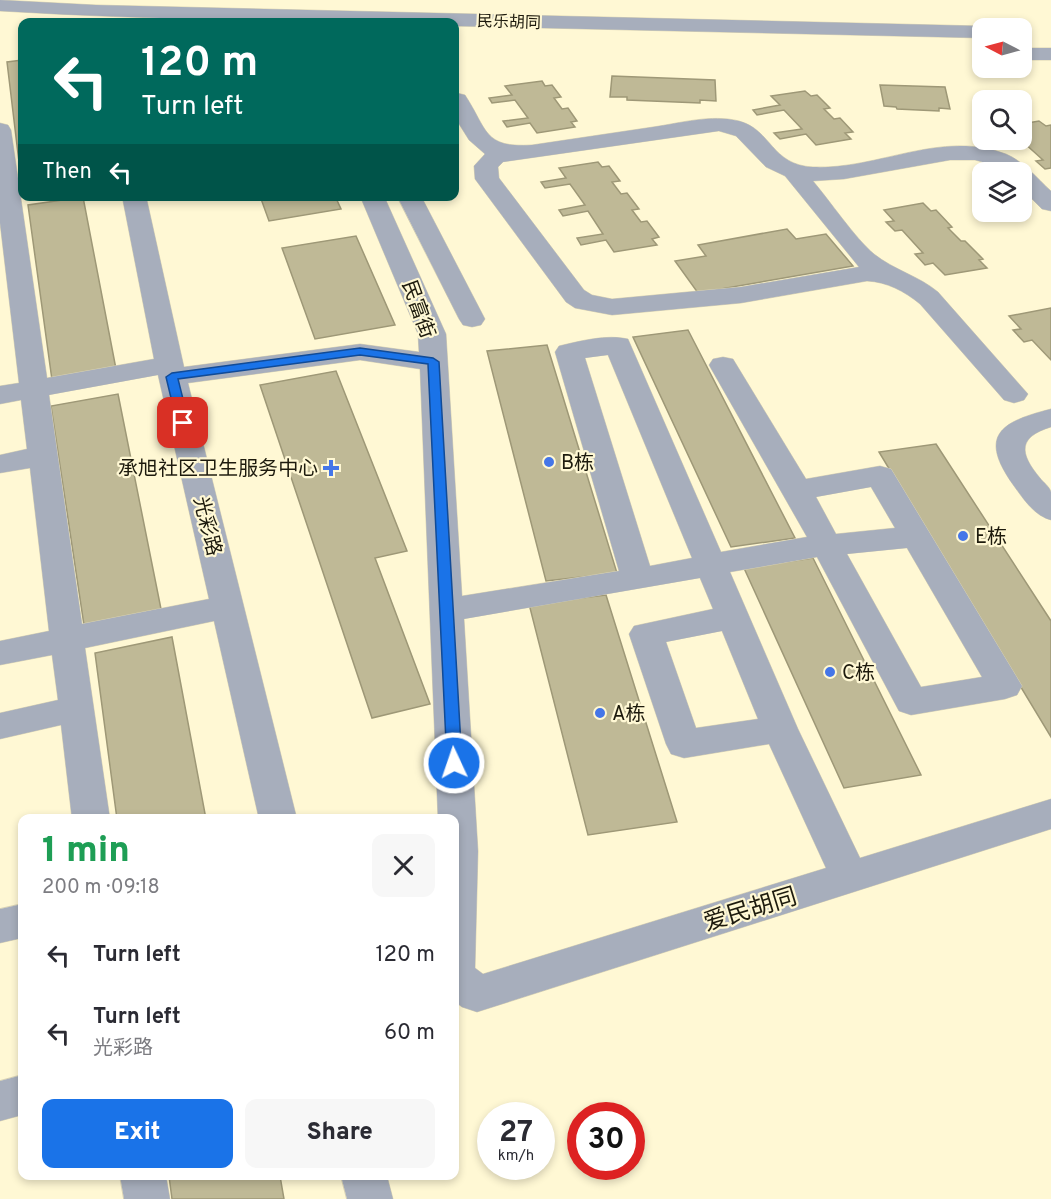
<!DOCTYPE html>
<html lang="en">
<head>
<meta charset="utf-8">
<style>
	body { margin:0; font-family:Overpass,"Noto Sans SC",sans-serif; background:#f7f7f7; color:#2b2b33; height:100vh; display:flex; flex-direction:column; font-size:22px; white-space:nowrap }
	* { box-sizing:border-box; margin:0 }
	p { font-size:20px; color:#7c7c81 }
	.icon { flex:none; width:33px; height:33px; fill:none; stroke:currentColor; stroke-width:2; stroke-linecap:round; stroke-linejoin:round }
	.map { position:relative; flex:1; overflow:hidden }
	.drawer { position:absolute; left:18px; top:814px; width:441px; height:366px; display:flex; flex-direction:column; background:#fff; border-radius:12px; box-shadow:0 3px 9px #0003 }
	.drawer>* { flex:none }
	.guide { position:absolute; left:18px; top:18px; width:441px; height:183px; border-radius:12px; box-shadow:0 3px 9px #0003; background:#00695c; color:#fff; overflow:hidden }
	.needle { width:39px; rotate:276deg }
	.buttons { position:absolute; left:972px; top:18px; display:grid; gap:12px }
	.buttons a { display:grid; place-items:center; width:60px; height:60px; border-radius:12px; background:#fff; box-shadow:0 3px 9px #0003; font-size:30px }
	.speed { position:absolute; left:477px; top:1102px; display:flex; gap:12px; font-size:30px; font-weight:700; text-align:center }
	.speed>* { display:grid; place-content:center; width:78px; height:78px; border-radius:50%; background:#fff; box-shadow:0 3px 9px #0003; line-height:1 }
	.speed small { font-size:15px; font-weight:400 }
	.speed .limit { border:9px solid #d22; background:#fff; color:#111 }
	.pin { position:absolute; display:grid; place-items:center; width:51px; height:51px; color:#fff; margin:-26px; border-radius:12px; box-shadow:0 3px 9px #0006 }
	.me { position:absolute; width:66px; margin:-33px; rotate:357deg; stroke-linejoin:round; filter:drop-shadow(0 0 4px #0008) }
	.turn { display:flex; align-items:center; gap:21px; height:126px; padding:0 24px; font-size:27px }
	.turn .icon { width:78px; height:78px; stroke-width:2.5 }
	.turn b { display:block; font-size:42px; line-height:51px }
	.then { display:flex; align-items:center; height:57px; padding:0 24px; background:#0003; gap:12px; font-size:22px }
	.round { display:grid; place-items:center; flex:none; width:63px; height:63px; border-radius:12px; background:#f7f7f7 }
	.head { display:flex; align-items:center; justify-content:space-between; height:102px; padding:0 24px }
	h1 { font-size:36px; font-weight:800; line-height:45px; color:#1e9e55 }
	.button { display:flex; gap:12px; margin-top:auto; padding:12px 24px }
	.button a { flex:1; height:69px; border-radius:12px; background:#1a73e8; color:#fff; font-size:24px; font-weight:800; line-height:69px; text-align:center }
	.button a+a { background:#f7f7f7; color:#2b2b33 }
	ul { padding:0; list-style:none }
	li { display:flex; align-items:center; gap:18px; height:78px; padding:0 24px }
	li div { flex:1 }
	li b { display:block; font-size:22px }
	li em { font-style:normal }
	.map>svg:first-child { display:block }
	.building { fill:#bfb996; stroke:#9e9877; stroke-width:1.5 }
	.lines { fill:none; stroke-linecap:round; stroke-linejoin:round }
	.minor-casing { stroke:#dbd4b4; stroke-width:1 }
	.minor { fill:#a7aebc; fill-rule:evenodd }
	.route { fill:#1a73e8; stroke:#114b97; stroke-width:1.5 }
	.poi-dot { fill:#4576e8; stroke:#fff8d4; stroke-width:2 }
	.labels { text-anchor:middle; stroke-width:4.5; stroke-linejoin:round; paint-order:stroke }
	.far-street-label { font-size:16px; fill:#1d1a0d; stroke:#fff8d4 }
	.street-label { font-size:20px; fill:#1d1a0d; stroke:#fff8d4 }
	.poi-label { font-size:20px; fill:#1d1a0d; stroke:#fff8d4; text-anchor:start }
	.near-street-label { font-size:24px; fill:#1d1a0d; stroke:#fff8d4 }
</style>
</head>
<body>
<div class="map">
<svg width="1051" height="1199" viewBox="0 0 1051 1199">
	<rect width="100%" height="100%" fill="#fff8d4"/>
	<g class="building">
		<polygon points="22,60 22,187 7,62"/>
		<polygon points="612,76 715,80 716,101 700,100 700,103 627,100 627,97 610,97"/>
		<polygon points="542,81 545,86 552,85 561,97 554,98 562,109 568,108 577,121 571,122 575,127 537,133 530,123 507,127 503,121 528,118 515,100 492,103 489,98 512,95 505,86"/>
		<polygon points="880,85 945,87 950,109 939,108 939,111 897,109 896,107 884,106"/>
		<polygon points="805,91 811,96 817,95 830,108 824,109 834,119 840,118 853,132 845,133 851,139 816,145 806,134 780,139 774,133 802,129 784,110 757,115 753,110 780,105 771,96"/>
		<polygon points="1039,121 1046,126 1051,125 1051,168 1045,169 1036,161 1043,160 1023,142 1017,143 1013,140 1022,140 1022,124"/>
		<polygon points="598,162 602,167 609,166 620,181 612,182 621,194 627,193 639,209 632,210 641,222 647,221 659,237 652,239 657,245 614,252 606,240 581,245 577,238 603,234 588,211 563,216 559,210 585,205 570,184 545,188 541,182 566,178 559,168"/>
		<polygon points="260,196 335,196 341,209 269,221"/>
		<polygon points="83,197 116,369 52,380 28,205"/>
		<polygon points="923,203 931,211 936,210 952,227 948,228 961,241 965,241 983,259 979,260 987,268 945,275 933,263 925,265 915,254 923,253 902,230 895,231 886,222 894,221 884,210"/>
		<polygon points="787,229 796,239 826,234 853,266 698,293 675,261 706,256 698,245"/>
		<polygon points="356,236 395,325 315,339 282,248"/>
		<polygon points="1051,308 1051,360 1032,340 1024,342 1013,330 1021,329 1009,316"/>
		<polygon points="688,330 795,538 731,547 633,337"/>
		<polygon points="547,345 617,573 546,581 487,351"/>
		<polygon points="336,371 407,551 375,558 430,704 372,718 260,385"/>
		<polygon points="118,394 161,609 84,625 51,406"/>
		<polygon points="936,444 1051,621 1051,737 879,452"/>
		<polygon points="813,558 921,775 844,788 744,568"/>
		<polygon points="606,595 677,822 588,835 529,604"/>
		<polygon points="172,637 206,819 117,819 95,653"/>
		<polygon points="169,1176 280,1176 284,1199 172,1199"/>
	</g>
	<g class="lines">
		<g class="minor-casing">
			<g id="minor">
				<path d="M0,0L96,5L982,26L990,28H982V38L454,26V22C303,22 151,20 0,11Z"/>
				<rect x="1022" y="48" width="29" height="12"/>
				<path d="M457,93L465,95C488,130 483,148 532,145C572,139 613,133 653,127C681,123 711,114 739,121C772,130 771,165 813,167C878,170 941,129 1006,154C1023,161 1037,178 1051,191V211L1042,209L1022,189V172H1003L990,164L975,160H950L844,179L813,181C830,201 855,238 874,254C894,270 919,276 938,292L1028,394L1024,400L1014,403L1004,400L920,304C904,291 887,282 867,281L741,303L612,315L575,308L566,302L475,179L474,166L485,154L469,140L454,116V94ZM719,131L736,136L766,167L785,176L859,267L741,287L612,299L592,295L584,290L499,178L498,167L503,162Z"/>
				<path d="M0,123L8,125L11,130L47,378L154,359L122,196H146L184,367L360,344L419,352L418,334L360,196H384L446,334L462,596L619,571L555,352L559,346C580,341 607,334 628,339L721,552L807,537L709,365L713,359L723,357L733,359L806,479L880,466L891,469L1022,686L1017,695L1005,699L911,715L899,711L817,557L730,572L798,729L860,858L1051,799V829L477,1012L462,1007L454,1001V819H438L420,369L360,360L188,383L297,819H259L214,621L85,648L110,819H72L61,725L0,739V713L58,700L52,655L0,665V641L49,631L30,468L0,473V455L27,449L21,400L0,404V386L19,383L0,223ZM608,355L692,558L650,566L585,358ZM158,375L209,599L82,624L49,395ZM871,487L895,528L836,534L816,497ZM907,548L982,677L921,687L847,554ZM700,578L713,609L634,626L629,634L666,744L671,754L684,758L769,744L826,868L483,974L475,968L478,851L464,619ZM722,631L758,719L696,728L666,642Z"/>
				<polygon points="397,196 421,196 485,319 481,325 472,327 463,325 459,319"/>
				<path d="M1051,409V427C1018,437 1019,453 1040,478C1043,482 1050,487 1051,492C1051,500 1051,512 1051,520C1035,516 1024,500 1014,486C978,436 999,422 1051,409Z"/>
				<polygon points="22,904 22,938 0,943 0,909"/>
				<polygon points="22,1075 22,1115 0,1121 0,1081"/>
				<polygon points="120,1176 166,1176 170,1199 124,1199"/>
				<polygon points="341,1176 387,1176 393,1199 347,1199"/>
			</g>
		</g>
		<use href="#minor" class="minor"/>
	</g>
	<polygon class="route" points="360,348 433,358 439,362 462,763 460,767 449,767 447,763 428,364 360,355 178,379 189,423 183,426 177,423 166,377 172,373"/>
	<g class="poi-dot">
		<circle cx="549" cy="462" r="6"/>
		<path d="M328 459h6v6h6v6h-6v6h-6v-6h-6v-6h6z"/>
		<circle cx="963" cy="536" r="6"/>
		<circle cx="830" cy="672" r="6"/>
		<circle cx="600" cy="713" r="6"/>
	</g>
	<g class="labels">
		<g class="far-street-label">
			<text transform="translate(509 21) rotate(2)" y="6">民乐胡同</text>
		</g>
		<g class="street-label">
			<text transform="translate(419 309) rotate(70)" y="7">民富街</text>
			<text transform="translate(208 526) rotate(76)" y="7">光彩路</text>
		</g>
		<g class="poi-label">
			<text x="561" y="469">B栋</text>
			<text x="318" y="475" text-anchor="end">承旭社区卫生服务中心</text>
			<text x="975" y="543">E栋</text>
			<text x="842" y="679">C栋</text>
			<text x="612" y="720">A栋</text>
		</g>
		<g class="near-street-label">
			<text transform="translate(750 909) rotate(-17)" y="8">爱民胡同</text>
		</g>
	</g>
</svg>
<div class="buttons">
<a><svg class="needle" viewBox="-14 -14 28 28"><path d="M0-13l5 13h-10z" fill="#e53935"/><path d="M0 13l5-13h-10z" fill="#7c7c81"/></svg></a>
<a><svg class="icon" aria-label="search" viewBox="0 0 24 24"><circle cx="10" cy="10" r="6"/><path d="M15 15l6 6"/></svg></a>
<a><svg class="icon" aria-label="layers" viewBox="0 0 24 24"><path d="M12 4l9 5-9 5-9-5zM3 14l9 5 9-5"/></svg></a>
</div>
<div class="speed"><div>27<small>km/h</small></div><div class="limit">30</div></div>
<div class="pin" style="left:183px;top:423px;background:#d93025"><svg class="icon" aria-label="arrive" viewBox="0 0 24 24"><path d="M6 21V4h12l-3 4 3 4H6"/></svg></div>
<svg class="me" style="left:454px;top:763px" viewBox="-20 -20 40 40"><circle r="17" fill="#1a73e8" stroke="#fff" stroke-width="3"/><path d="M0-11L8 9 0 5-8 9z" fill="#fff"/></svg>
<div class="guide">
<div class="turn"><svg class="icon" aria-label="left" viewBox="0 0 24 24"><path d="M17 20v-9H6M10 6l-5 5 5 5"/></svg><div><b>120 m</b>Turn left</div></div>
<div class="then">Then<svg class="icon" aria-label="left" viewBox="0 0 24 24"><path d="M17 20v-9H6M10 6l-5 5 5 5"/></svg></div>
</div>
<section class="drawer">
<div class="head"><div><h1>1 min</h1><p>200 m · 09:18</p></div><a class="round"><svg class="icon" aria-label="close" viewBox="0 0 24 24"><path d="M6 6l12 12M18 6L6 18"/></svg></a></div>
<ul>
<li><svg class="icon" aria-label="left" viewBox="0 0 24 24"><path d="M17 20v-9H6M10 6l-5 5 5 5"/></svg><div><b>Turn left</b></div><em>120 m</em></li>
<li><svg class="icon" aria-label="left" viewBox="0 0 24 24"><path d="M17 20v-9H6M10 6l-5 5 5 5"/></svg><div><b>Turn left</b><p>光彩路</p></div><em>60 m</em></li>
</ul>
<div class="button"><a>Exit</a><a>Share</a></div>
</section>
</div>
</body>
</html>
